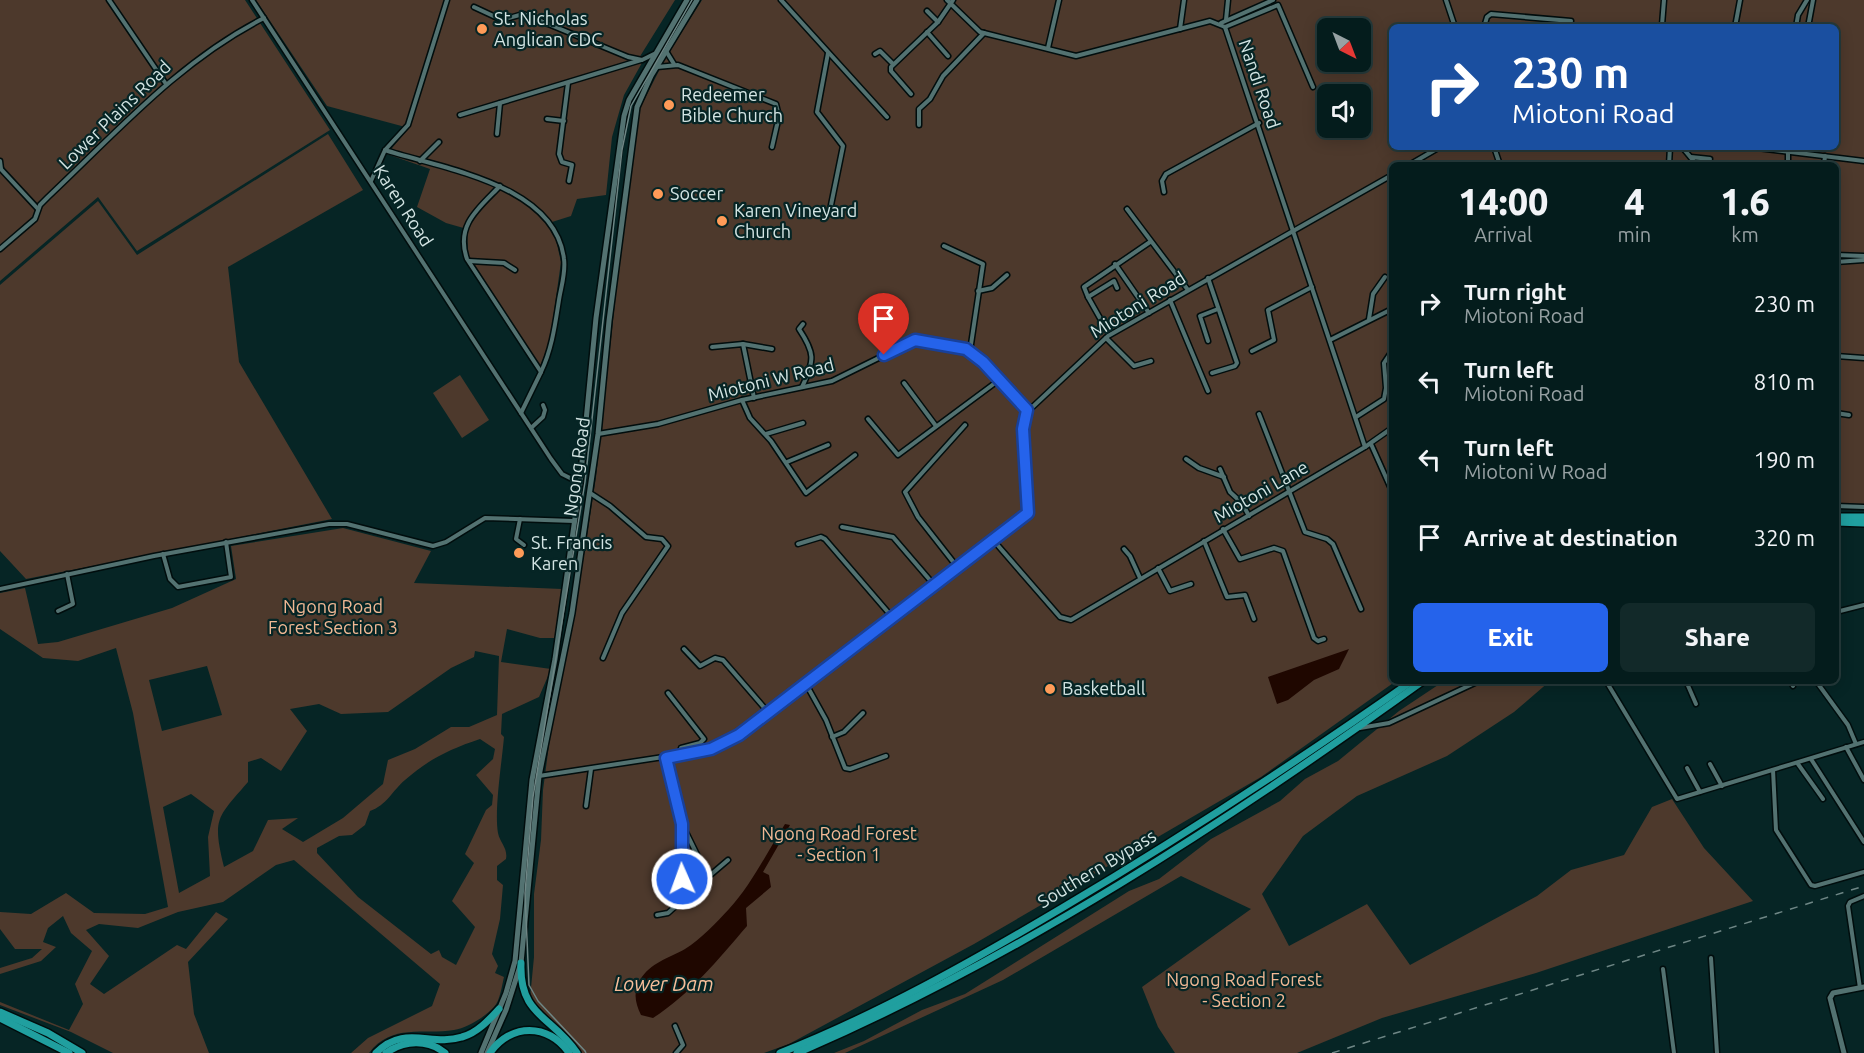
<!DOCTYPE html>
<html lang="en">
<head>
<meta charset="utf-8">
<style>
	body { margin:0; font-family:Ubuntu,sans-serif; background:#122929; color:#f1f3f6; height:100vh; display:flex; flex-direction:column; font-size:22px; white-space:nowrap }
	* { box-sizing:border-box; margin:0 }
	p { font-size:20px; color:#97a1a3 }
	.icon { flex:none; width:33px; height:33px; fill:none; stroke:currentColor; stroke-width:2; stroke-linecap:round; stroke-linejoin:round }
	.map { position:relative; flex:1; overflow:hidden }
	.sheet { position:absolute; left:1389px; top:162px; width:450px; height:522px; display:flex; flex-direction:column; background:#041c1c; border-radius:9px; box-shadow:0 3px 15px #0003,0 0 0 2px #253a3b }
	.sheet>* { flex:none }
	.guide { position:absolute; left:1389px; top:24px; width:450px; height:126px; border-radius:9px; box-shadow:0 3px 15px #0003,0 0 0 2px #253a3b; background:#1a4fa0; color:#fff; overflow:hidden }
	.needle { width:39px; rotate:138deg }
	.controls { position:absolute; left:1317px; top:18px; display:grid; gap:12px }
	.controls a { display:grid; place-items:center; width:54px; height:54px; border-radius:9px; background:#041c1c; box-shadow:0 3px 15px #0003,0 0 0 2px #253a3b; font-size:30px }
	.pin { position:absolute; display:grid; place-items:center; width:51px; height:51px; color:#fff; margin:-62px -26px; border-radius:50% 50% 50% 0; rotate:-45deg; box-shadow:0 0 6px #0007 }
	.pin .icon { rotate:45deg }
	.me { position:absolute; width:66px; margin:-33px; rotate:358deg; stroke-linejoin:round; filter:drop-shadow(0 0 4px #0008) }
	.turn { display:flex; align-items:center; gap:21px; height:126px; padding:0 24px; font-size:27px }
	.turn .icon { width:78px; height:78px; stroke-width:2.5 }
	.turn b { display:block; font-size:42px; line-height:51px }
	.eta { display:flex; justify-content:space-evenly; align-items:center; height:102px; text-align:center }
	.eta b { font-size:36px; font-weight:800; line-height:42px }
	.cta { display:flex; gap:12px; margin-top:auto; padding:12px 24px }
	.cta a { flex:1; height:69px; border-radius:9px; background:#2563eb; color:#fff; font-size:24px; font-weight:800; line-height:69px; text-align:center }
	.cta a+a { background:#122929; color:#f1f3f6 }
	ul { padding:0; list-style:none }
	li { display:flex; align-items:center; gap:18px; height:78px; padding:0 24px }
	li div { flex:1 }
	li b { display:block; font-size:22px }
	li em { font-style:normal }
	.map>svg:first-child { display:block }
	.green { fill:#4d392c; fill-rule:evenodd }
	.water { fill:#1f0700 }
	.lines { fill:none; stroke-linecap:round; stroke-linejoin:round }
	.street-casing { stroke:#000d0d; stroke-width:7 }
	.secondary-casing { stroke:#000d0d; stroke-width:8 }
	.highway-casing { stroke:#000d0d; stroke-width:10 }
	.street { stroke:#537271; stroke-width:4 }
	.secondary { stroke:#537271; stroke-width:5 }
	.highway { stroke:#209f9f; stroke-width:7 }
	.tram { stroke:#6e8685; stroke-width:1.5 }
	.rail { stroke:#6e8685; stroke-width:1.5; stroke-dasharray:8 8; stroke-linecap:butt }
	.route-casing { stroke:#184099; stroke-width:15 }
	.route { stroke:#2563eb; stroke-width:10 }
	.poi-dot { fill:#fe9b58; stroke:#062525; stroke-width:2 }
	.labels { text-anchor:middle; stroke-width:4.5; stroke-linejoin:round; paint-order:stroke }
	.poi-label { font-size:18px; fill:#d3e4e3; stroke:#062525; text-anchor:start }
	.street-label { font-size:18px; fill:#d3e4e3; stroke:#062525 }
	.park-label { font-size:18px; fill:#f1b894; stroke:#062525 }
	.water-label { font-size:20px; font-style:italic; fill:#f7be9a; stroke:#062525 }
</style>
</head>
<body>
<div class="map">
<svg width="1864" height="1053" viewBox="0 0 1864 1053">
	<rect width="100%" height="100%" fill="#062525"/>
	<g class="green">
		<polygon points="0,0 245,0 330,130 137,251 98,197 0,281"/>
		<polygon points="256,0 675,0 639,58 552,25 550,28 643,61 624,95 612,137 606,195 577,199 571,216 552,222 561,262 550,340 540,367 468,255 467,229 446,223 417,207 430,169 387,154 409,128 327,106"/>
		<path d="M702,0H1864V504H1836V165H1392V681H1396L1261,777L974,944L789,1044L764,1053H581L530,998L534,957V894L541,840L543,790L552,722L578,594L596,477L625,210L640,108L665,59ZM1392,27H1836V147H1392ZM1328,28H1360V62H1328ZM1328,94H1360V128H1328Z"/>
		<polygon points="328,134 363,190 228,267 239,362 332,519 26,579 0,551 0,285 98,201 137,255"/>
		<polygon points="460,375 489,420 462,438 433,393"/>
		<path d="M343,528L431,551L414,583L562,589L555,638H540L507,629L501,662L551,669L539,697L502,714L501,734L504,737C502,761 494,810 498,833C500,843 508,848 506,859L497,866V880L503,885L500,919L492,954L498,966L495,973L504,977C502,985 500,1001 494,1007C485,1017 467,1028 454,1030C423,1035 392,1023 369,1053H351L368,1038L432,1006L440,984L294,860L276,865L223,902L178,912L138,928L99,924L86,930L109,956L90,984L104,994L177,945L186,949L216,912L228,919L188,962L194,1014L209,1053H113L71,1032L0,1005V1002L69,1030L83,1004L75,984L92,951L71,933L63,916L48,928L43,942L56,947L41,961L0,974V968L32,958L42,949H15L0,929V912L31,914L66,893L94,913L145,914L168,907L133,713L116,648L78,661L43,658L0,629V593L25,588L38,644L58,642L172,608L236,579L231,546ZM475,651L499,656L497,715L469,727H451L415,749L388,760L383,784L343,818L303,842L282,829L298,818L268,820L253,851L224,867C212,818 217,818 248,782V762L261,758L281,771L307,731L290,709L319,704L341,714L388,712L451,668L474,657ZM207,666L222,715L162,731L149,680ZM480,739L495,749L493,759L476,775L493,795L492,805L486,810L465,854L474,863L452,901L475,927L456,965L442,957L439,950L431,954L358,897L317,853V848L339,836L352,835L365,825L370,811C387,805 392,791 405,780C429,759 450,749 480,739ZM191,794L214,811L208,837L210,876L179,893L163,807Z"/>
		<polygon points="1444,681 1550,681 1514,712 1447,756 1357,796 1303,836 1262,894 1289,946 1367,904 1410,965 1537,896 1571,870 1624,855 1652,807 1672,799 1704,848 1753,901 1536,973 1382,1018 1297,1053 1175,1053 1158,1027 1142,987 1251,909 1181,876 1003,980 845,1053 834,1053 864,1041 922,1010 965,994 1129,891 1159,879 1211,839 1280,801 1305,779 1338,761 1399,711"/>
	</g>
	<g class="water">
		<polygon points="1349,649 1339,669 1314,680 1288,700 1277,704 1268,677"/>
		<path d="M785,824L790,825L763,872L769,875L771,887L746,908L747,926C718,960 690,994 653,1018L641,1015C635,1002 633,993 640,980C650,963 669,958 685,949C700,940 717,922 729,909C752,884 767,852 785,824Z"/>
	</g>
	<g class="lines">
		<g class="street-casing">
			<g id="street">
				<polyline points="109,0 166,84"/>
				<polyline points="252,0 551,459 562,474 580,483"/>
				<polyline points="781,0 887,117"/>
				<polyline points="947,0 980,32 1076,56 1210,21 1225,27 1365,447 1071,620 1060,617 994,541"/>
				<polyline points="1446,0 1455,27"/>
				<polyline points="474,7 502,20 523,14 529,16 628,57 642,60 654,54"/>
				<polyline points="927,11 938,22"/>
				<polyline points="1226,20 1228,0"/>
				<polyline points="1221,23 1273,0"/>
				<polyline points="1662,25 1664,0"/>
				<polyline points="1225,27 1278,5 1313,87"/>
				<polyline points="1484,27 1487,17 1491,14 1571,21"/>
				<polyline points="1735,27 1740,0"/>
				<polyline points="1796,27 1798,15 1807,0"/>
				<polyline points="1808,27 1813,0"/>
				<polyline points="1180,29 1184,0"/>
				<polyline points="927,32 948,56"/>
				<polyline points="1048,48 1059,0"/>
				<polyline points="666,51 674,64"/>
				<polyline points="828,53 817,112 843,146 830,210"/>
				<polyline points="875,54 880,51 893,64"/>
				<polyline points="657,67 678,65 776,104 779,116 772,147"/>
				<polyline points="568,83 559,154 562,162 572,165 569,181"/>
				<polyline points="911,94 891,71 891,67 938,22 953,0"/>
				<polyline points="460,115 641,60"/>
				<polyline points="547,119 564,121"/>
				<polyline points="919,125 919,109 930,99 943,76 984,33"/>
				<polyline points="497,134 500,103"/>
				<polyline points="1494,147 1500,165"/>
				<polyline points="1682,147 1697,165"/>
				<polyline points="1749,147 1864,161"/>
				<path d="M385,150C443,169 555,184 564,259C566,272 561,287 559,300C555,325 552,349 541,372"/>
				<polyline points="1691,157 1710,159"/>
				<polyline points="0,161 1,169"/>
				<polyline points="420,161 439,142"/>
				<polyline points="1409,165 1440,147"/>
				<polyline points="1645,165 1669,165"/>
				<polyline points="1669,165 1670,147"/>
				<polyline points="1788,165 1788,151"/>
				<polyline points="1824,165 1825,156"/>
				<polyline points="0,168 38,209"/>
				<polyline points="371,181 385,150 408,125 447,0"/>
				<path d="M500,186C479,208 455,225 467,259L541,372L521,413"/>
				<polyline points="1164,192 1162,181 1166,174 1259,123"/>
				<polyline points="1127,209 1188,290"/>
				<polyline points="944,246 983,264 970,351"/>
				<path d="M0,249L35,219L40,205L48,197C116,133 179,61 264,18"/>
				<polyline points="1836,255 1864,256"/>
				<polyline points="469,261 504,263 515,270"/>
				<polyline points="1836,262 1864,260"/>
				<polyline points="1115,264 1149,313"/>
				<polyline points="1208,278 1237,363 1235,366 1212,373"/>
				<polyline points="1117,288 1114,281 1088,297 1084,287 1150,242"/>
				<polyline points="978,291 992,288 1007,275"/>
				<polyline points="1088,297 1101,320"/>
				<polyline points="1170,300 1208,391"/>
				<polyline points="1369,319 1373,294 1385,277"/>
				<polyline points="1106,338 1134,366 1151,361"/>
				<polyline points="1330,340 1392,309"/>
				<polyline points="1208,341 1200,316 1218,309"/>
				<polyline points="743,344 772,349"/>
				<polyline points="712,347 743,344 754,398"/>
				<polyline points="1252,351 1274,340 1268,310 1312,287"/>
				<polyline points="1836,356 1864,358"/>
				<polyline points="904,383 936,426"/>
				<path d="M802,387C815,360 815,353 799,329L803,324"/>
				<polyline points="742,400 750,418 771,441 806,493 855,455"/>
				<polyline points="1836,413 1849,415"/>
				<polyline points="1259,414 1305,532 1327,539 1333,544 1361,609"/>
				<polyline points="1356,417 1384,399 1386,388 1384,363 1392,351"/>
				<polyline points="868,419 898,455 999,380"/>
				<polyline points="531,428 543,417 545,410 543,405"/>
				<polyline points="598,434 658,424 742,400 832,381 915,340 948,345 970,351 1027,410"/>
				<polyline points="766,434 803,423"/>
				<polyline points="1371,444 1392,491"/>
				<polyline points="1365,447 1392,428"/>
				<polyline points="1186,459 1199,468 1224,477"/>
				<polyline points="787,462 828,445"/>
				<polyline points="1220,469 1230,492 1242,503 1249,516"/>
				<polyline points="590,493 610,506 646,537 662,539 668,546 622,613 603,658"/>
				<polyline points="1836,506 1864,507"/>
				<polyline points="520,519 516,539 524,545"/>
				<polyline points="842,527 893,537 935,586"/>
				<polyline points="1223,529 1240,559 1274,548 1283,551 1314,638 1318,641 1324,639"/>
				<polyline points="1204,541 1227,597 1245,595 1254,619"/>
				<polyline points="798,544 821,537 825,539 893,618"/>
				<polyline points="1124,549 1130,556 1140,578"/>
				<polyline points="163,554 170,579 178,587 231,577 226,542"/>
				<polyline points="958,568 918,517 905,492 965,425"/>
				<polyline points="1158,568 1170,591 1191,584"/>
				<polyline points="0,589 154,556 329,524 347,524 433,546 446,542 485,518 574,521"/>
				<polyline points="58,611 73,604 67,574"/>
				<polyline points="1836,612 1864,605"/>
				<polyline points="684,649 700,666 715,658 723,660 768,712"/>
				<polyline points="1606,681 1677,799 1864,742"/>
				<polyline points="1686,681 1696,704"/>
				<polyline points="1790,681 1793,686"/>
				<polyline points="1816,681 1848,725 1856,744"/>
				<polyline points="806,684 826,720 845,768 850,769 886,756"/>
				<polyline points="668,693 704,739 700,743 681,748 680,755"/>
				<polyline points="1360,728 1389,723 1479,681"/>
				<polyline points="832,737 844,732 863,713"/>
				<polyline points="1846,747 1864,780"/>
				<polyline points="666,758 682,824 708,877 728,860"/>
				<polyline points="1811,759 1864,842"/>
				<polyline points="1710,764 1722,786"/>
				<polyline points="1798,764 1823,799"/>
				<polyline points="1687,768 1700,792"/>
				<polyline points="1773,770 1776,830 1811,885 1815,886 1864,872"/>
				<polyline points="539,776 696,752 720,746 739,735 1027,514 1029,507 1024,415 1108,336 1392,175"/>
				<polyline points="586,806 591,769"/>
				<polyline points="682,825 682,879 690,893"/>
				<polyline points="657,915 668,913 708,877"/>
				<polyline points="1711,958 1717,1053"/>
				<polyline points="1663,969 1674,1053"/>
				<polyline points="1860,988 1848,906 1850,902 1864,896"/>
				<polyline points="675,1026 683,1045 676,1053"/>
			</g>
		</g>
		<g class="secondary-casing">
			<g id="secondary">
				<polyline points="481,1053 506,993 515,961 532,780 555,659 580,483 596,318 624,116 629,100 687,0"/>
				<polyline points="487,1053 506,1010 521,963 539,776 572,613 598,434 609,321 637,107 651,76 697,0"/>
				<polyline points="1844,1053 1830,998 1833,993 1864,987"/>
			</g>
		</g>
		<g class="highway-casing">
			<g id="highway">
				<polyline points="1836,517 1864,517"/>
				<polyline points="1836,522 1864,523"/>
				<path d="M521,963C519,1016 552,1016 577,1053"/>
				<polyline points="0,1012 48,1033 82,1053"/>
				<polyline points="0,1018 69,1053"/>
				<path d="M376,1053C404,1024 431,1047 462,1037C477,1033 489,1020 499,1009"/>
				<path d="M386,1053C404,1040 428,1039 445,1053"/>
				<path d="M490,1053C510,1023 549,1023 569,1053"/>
				<path d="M780,1053C879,1014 971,962 1062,908C1182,837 1298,761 1412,681"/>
				<path d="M797,1053C1018,958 1228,821 1423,681"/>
			</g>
		</g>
		<use href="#street" class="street"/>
		<use href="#secondary" class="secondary"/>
		<use href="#highway" class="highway"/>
		<polyline class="tram" points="585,1051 538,1001 529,985 525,893 533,797 585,482 622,150 631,106 692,0"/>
		<g class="rail">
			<polyline points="585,1051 586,1053"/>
			<polyline points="1332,1053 1864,886"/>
		</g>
	</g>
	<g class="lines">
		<g class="route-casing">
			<polyline id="route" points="682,879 682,824 666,758 711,749 739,735 1028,513 1023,429 1027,410 983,362 966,349 915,340 884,355"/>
		</g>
		<use href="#route" class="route"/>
	</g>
	<g class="poi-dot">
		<circle cx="482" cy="29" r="6"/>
		<circle cx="669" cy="105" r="6"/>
		<circle cx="658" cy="194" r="6"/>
		<circle cx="722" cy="221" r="6"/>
		<circle cx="519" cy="553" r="6"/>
		<circle cx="1050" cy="689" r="6"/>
	</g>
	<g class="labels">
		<g class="poi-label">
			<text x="494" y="25">St. Nicholas<tspan x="494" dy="21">Anglican CDC</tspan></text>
			<text x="681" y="101">Redeemer<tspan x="681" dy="21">Bible Church</tspan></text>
			<text x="670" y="200">Soccer</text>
			<text x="734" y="217">Karen Vineyard<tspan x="734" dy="21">Church</tspan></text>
			<text x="531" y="549">St. Francis<tspan x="531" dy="21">Karen</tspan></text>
			<text x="1062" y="695">Basketball</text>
		</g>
		<g class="street-label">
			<text transform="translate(1259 84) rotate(71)" y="6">Nandi Road</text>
			<text transform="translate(115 115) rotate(-44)" y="6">Lower Plains Road</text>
			<text transform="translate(403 206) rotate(57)" y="6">Karen Road</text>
			<text transform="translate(1138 305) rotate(-32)" y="6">Miotoni Road</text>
			<text transform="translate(771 380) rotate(-14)" y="6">Miotoni W Road</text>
			<text transform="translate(577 467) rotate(-82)" y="6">Ngong Road</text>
			<text transform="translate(1261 492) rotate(-30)" y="6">Miotoni Lane</text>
			<text transform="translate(1097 869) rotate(-31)" y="6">Southern Bypass</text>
		</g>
		<g class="park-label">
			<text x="333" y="613">Ngong Road<tspan x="333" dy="21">Forest Section 3</tspan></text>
			<text x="839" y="840">Ngong Road Forest<tspan x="839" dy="21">- Section 1</tspan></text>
			<text x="1244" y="986">Ngong Road Forest<tspan x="1244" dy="21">- Section 2</tspan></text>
		</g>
		<g class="water-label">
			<text x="664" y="991">Lower Dam</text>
		</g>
	</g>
</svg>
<div class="controls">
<a><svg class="needle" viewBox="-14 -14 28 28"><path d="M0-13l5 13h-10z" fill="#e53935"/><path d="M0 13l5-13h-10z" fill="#97a1a3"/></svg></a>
<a><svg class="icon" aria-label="sound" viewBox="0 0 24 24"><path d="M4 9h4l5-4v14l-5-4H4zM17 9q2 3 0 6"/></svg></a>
</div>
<div class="pin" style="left:884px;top:355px;background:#d93025"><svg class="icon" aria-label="arrive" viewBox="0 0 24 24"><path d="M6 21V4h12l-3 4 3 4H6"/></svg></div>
<svg class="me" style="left:682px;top:879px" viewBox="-20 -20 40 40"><circle r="17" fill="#2563eb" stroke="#fff" stroke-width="3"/><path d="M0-11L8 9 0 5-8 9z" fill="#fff"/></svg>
<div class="guide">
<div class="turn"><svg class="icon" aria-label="right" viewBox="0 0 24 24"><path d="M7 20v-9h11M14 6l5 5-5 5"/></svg><div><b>230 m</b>Miotoni Road</div></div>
</div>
<section class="sheet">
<div class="eta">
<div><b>14:00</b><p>Arrival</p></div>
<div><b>4</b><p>min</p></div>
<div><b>1.6</b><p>km</p></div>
</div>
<ul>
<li><svg class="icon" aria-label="right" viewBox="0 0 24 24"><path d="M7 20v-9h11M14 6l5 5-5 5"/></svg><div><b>Turn right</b><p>Miotoni Road</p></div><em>230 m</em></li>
<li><svg class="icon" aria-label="left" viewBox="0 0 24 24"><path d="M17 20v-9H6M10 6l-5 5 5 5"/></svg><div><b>Turn left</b><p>Miotoni Road</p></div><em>810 m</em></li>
<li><svg class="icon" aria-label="left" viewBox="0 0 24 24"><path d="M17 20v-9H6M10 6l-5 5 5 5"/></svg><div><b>Turn left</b><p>Miotoni W Road</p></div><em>190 m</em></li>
<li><svg class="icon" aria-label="arrive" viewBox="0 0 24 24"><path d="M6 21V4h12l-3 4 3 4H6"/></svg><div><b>Arrive at destination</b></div><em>320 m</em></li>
</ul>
<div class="cta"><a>Exit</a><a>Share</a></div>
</section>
</div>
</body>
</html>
